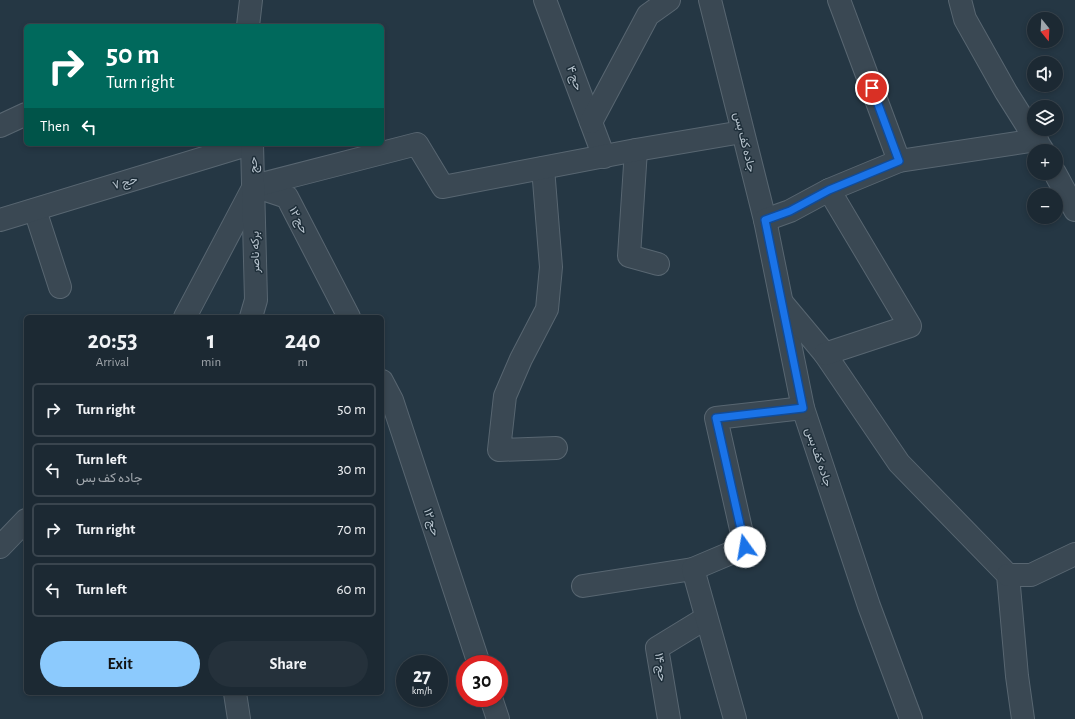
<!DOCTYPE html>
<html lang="en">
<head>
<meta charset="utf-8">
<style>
	body { margin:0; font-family:"Alegreya Sans",Vazirmatn,sans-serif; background:#25313b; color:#f1f3f6; height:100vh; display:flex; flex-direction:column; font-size:15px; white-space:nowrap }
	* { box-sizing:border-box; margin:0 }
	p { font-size:13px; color:#a0a6ac }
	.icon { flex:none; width:22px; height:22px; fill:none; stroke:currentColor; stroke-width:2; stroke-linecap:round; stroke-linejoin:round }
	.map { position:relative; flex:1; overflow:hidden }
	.panel { position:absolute; left:24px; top:315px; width:360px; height:380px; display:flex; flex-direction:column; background:#1c2933; border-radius:6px; box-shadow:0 2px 6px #0003,0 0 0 1px #3a454e }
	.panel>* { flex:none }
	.guide { position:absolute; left:24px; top:24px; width:360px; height:122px; border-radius:6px; box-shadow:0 2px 6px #0003,0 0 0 1px #3a454e; background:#00695c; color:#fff; overflow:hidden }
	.needle { width:26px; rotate:162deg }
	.controls { position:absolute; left:1027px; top:12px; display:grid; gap:8px }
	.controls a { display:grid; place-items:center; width:36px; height:36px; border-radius:50%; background:#1c2933; box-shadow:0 2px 6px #0003,0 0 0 1px #3a454e; font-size:20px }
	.speed { position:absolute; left:396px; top:655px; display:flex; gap:8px; font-size:20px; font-weight:700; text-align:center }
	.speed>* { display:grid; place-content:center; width:52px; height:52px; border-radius:50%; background:#1c2933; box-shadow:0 2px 6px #0003,0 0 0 1px #3a454e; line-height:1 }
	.speed small { font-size:10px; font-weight:400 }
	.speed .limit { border:6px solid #d22; background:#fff; color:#111 }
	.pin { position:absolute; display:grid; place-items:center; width:34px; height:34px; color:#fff; margin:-17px; border:2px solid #fff; border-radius:50%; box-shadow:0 1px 4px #0007 }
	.me { position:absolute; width:44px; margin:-22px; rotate:347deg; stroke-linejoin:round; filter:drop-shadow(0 0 3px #0008) }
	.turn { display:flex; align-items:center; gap:14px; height:84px; padding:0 16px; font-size:18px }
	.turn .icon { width:52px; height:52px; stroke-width:2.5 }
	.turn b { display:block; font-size:28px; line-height:34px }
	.then { display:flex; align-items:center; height:38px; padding:0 16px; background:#0003; gap:8px; font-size:15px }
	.eta { display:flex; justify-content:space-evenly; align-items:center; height:68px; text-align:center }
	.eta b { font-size:24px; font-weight:700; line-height:28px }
	.action { display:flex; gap:8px; margin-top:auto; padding:8px 16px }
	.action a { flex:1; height:46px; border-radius:24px; background:#8ccafd; color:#111; font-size:16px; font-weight:700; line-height:46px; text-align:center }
	.action a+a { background:#25313b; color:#f1f3f6 }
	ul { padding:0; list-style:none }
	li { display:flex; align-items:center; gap:12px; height:54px; margin:0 8px 6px; padding:0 8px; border:2px solid #3a454e; border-radius:6px }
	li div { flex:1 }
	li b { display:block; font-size:15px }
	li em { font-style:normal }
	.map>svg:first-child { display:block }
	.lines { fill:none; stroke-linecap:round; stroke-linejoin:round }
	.minor-casing { stroke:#586671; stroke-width:24 }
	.minor { stroke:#3a4853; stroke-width:22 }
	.route-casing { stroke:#114b97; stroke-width:10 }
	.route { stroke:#1a73e8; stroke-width:7 }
	.labels { text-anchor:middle; stroke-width:3; stroke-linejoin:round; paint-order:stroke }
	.street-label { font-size:12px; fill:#b7c3cd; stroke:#1e2e39 }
</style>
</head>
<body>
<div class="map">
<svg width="1075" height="719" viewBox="0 0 1075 719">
	<rect width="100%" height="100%" fill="#253744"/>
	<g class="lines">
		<g class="minor-casing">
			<g id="minor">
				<polyline points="545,0 604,157"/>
				<polyline points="710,0 765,220 803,408 869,606 911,719"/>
				<polyline points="839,0 899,161"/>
				<polyline points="960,0 965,19 1006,92 1043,151"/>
				<polyline points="248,26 251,0"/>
				<polyline points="591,122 648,15 669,0"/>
				<polyline points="0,126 26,114"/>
				<polyline points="636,150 629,256 658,264"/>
				<polyline points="543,168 551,267 547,309 521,359 505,396 499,450 556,448"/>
				<polyline points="1055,173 1075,210"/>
				<polyline points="254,186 287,197 349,317"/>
				<polyline points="35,210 60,287"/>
				<polyline points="0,220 250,144"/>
				<polyline points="765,220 790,211 829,190 899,161 1037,140"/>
				<polyline points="784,305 825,354 899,463 1008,575 1017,676 1023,719"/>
				<polyline points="185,317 254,186 417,144 443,187 636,150 742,132"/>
				<polyline points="251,317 256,300 252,144"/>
				<polyline points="825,354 910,326 829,190"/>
				<polyline points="382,381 392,400 479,664"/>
				<polyline points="0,547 26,520"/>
				<polyline points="1008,575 1031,575 1075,554"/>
				<polyline points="583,586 693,569"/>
				<polyline points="235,693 239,719"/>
				<polyline points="491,698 498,719"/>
				<polyline points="669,719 657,648 706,618"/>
				<polyline points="735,719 693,569 745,547 716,418 803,408"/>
			</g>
		</g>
		<use href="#minor" class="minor"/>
	</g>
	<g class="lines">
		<g class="route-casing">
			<polyline id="route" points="745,547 716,418 803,408 765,220 790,211 829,190 899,161 872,88"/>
		</g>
		<use href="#route" class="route"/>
	</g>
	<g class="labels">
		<g class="street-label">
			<text transform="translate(575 78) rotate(70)" y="4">حج ۴</text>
			<text transform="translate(745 142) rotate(76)" y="4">جاده کف بس</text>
			<text transform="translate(253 165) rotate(-92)" y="4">حج</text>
			<text transform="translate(125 182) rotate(-17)" y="4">حج ۷</text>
			<text transform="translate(299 220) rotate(63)" y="4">حج ۱۲</text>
			<text transform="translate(255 252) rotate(-91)" y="4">برکه ناصر</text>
			<text transform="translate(819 457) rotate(71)" y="4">جاده کف بس</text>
			<text transform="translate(432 522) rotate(72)" y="4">حج ۱۲</text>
			<text transform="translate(661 667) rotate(82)" y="4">حج ۱۴</text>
		</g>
	</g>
</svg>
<div class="controls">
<a><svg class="needle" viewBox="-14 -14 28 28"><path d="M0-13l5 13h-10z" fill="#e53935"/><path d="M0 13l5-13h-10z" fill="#a0a6ac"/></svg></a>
<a><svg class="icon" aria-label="sound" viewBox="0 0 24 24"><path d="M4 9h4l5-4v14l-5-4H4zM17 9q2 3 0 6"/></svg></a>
<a><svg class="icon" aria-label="layers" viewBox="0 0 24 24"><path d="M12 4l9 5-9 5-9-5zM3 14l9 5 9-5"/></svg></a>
<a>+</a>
<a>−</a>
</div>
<div class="speed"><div>27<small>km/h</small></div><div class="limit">30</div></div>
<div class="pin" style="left:872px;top:88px;background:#d93025"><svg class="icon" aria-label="arrive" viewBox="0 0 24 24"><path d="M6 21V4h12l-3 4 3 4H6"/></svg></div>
<svg class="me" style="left:745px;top:547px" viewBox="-20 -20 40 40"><circle r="19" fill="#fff"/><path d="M0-13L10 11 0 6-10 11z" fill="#1a73e8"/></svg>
<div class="guide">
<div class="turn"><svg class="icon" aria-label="right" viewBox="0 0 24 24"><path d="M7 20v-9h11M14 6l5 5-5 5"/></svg><div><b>50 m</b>Turn right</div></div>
<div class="then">Then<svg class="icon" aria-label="left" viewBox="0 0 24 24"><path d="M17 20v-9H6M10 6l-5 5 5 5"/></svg></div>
</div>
<section class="panel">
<div class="eta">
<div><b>20:53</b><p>Arrival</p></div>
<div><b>1</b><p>min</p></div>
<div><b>240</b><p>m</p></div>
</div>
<ul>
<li><svg class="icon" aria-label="right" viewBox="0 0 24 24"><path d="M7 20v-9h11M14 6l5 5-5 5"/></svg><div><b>Turn right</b></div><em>50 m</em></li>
<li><svg class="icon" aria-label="left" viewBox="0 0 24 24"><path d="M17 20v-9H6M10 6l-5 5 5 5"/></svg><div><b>Turn left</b><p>جاده کف بس</p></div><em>30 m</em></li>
<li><svg class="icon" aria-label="right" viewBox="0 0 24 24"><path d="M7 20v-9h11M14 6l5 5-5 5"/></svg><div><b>Turn right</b></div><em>70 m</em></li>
<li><svg class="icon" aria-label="left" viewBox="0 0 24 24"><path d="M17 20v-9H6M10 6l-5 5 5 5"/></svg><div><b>Turn left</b></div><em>60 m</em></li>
</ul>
<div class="action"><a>Exit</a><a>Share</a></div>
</section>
</div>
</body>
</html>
